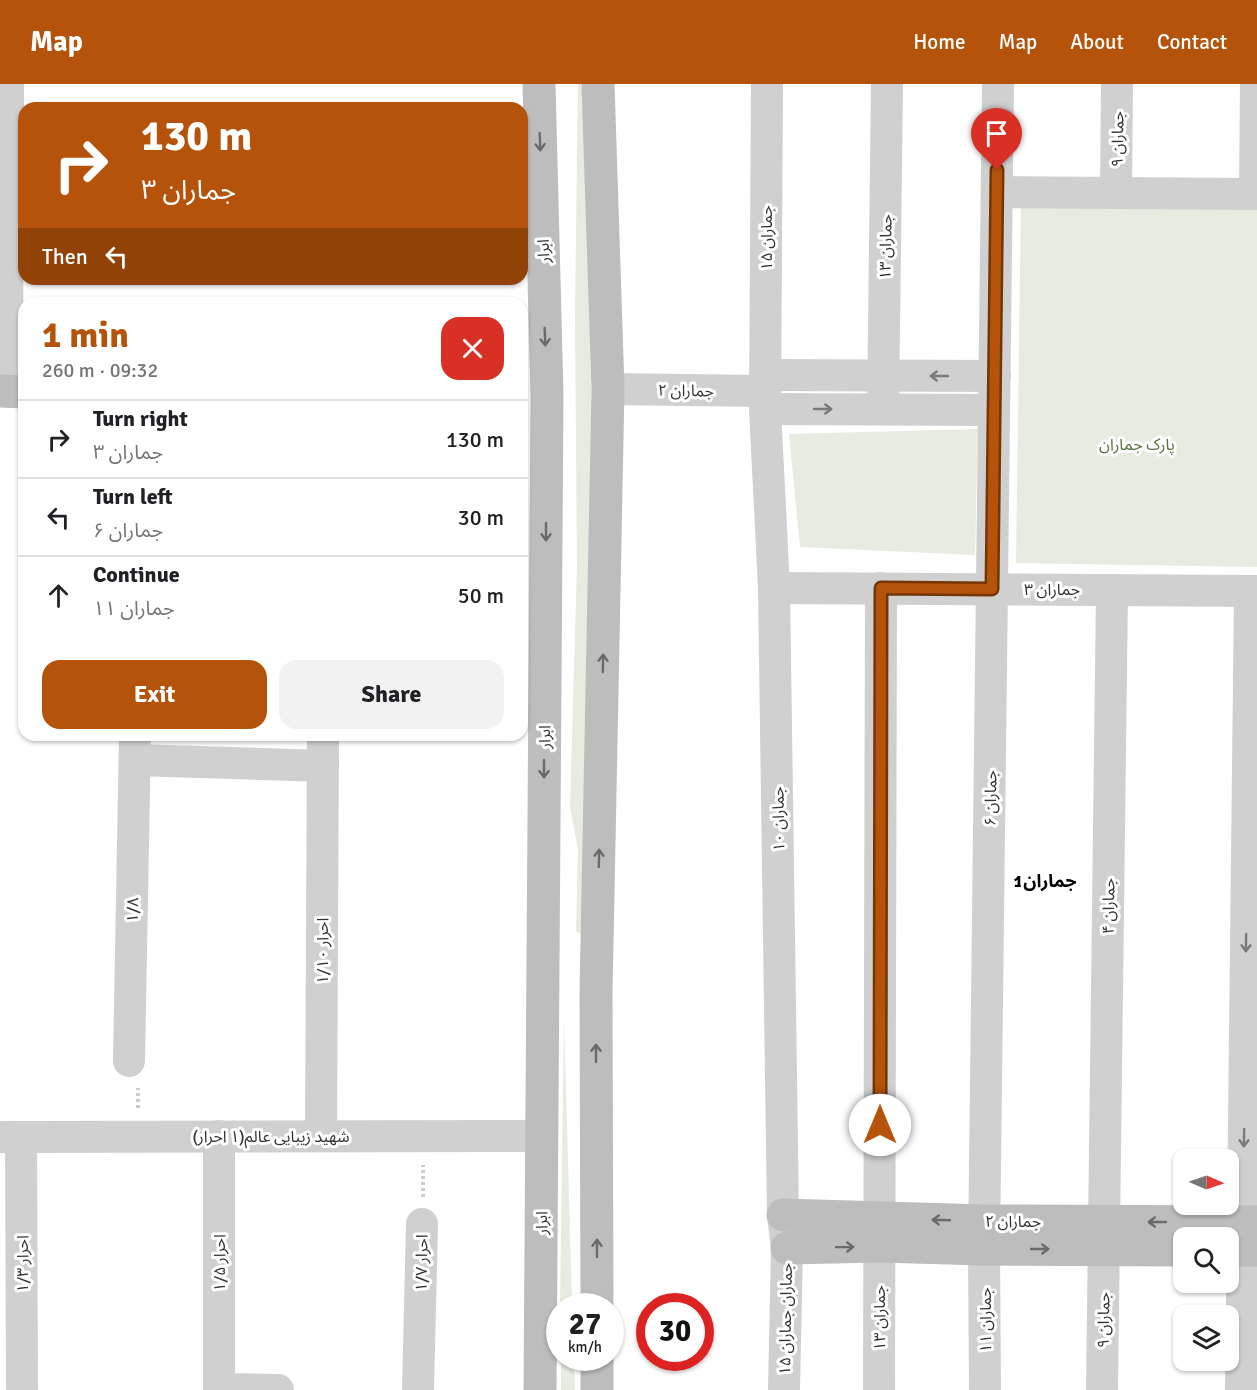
<!DOCTYPE html>
<html lang="en">
<head>
<meta charset="utf-8">
<style>
	body { margin:0; font-family:Signika,"Noto Sans Arabic",sans-serif; background:#f2f2f2; color:#202124; height:100vh; display:flex; flex-direction:column; font-size:22px; white-space:nowrap }
	* { box-sizing:border-box; margin:0 }
	p { font-size:20px; color:#757577 }
	.icon { flex:none; width:33px; height:33px; fill:none; stroke:currentColor; stroke-width:2; stroke-linecap:round; stroke-linejoin:round }
	.map { position:relative; flex:1; overflow:hidden }
	.drawer { position:absolute; left:18px; top:213px; width:510px; height:444px; display:flex; flex-direction:column; background:#fff; border-radius:18px; box-shadow:0 2px 4px #0004 }
	.drawer>* { flex:none }
	.banner { position:absolute; left:18px; top:18px; width:510px; height:183px; border-radius:18px; box-shadow:0 2px 4px #0004; background:#b45309; color:#fff; overflow:hidden }
	.needle { width:39px; rotate:92deg }
	.fabs { position:absolute; left:1173px; top:1065px; display:grid; gap:12px }
	.fabs a { display:grid; place-items:center; width:66px; height:66px; border-radius:12px; background:#fff; box-shadow:0 2px 4px #0004; font-size:30px }
	.speed { position:absolute; left:546px; top:1209px; display:flex; gap:12px; font-size:30px; font-weight:700; text-align:center }
	.speed>* { display:grid; place-content:center; width:78px; height:78px; border-radius:50%; background:#fff; box-shadow:0 2px 4px #0004; line-height:1 }
	.speed small { font-size:15px; font-weight:400 }
	.speed .limit { border:9px solid #d22; background:#fff; color:#111 }
	.pin { position:absolute; display:grid; place-items:center; width:51px; height:51px; color:#fff; margin:-62px -26px; border-radius:50% 50% 50% 0; rotate:-45deg; box-shadow:0 0 6px #0007 }
	.pin .icon { rotate:45deg }
	.me { position:absolute; width:66px; margin:-33px; rotate:0deg; stroke-linejoin:round; filter:drop-shadow(0 0 4px #0008) }
	.turn { display:flex; align-items:center; gap:21px; height:126px; padding:0 24px; font-size:27px }
	.turn .icon { width:78px; height:78px; stroke-width:2.5 }
	.turn b { display:block; font-size:42px; line-height:51px }
	.then { display:flex; align-items:center; height:57px; padding:0 24px; background:#0003; gap:12px; font-size:22px }
	.round { display:grid; place-items:center; flex:none; width:63px; height:63px; border-radius:18px; background:#f2f2f2 }
	.overview { display:flex; align-items:center; justify-content:space-between; height:102px; padding:0 24px }
	h1 { font-size:36px; font-weight:800; line-height:45px; color:#b45309 }
	.button { display:flex; gap:12px; margin-top:auto; padding:12px 24px }
	.button a { flex:1; height:69px; border-radius:18px; background:#b45309; color:#fff; font-size:24px; font-weight:800; line-height:69px; text-align:center }
	.button a+a { background:#f2f2f2; color:#202124 }
	ul { padding:0; list-style:none }
	li { display:flex; align-items:center; gap:18px; height:78px; padding:0 24px; border-top:2px solid #e0e0e0 }
	li div { flex:1 }
	li b { display:block; font-size:22px }
	li em { font-style:normal }
	header { display:flex; align-items:center; gap:36px; box-sizing:border-box; height:84px; padding:0 30px; background:#b45309; color:#fff }
	header strong { font-size:28px }
	nav { display:flex; gap:33px; margin-inline-start:auto; font-size:21px }
	.map>svg:first-child { display:block }
	.green { fill:#e6ecdf }
	.lines { fill:none; stroke-linecap:round; stroke-linejoin:round }
	.path { stroke:#cdcdcd; stroke-width:4; stroke-dasharray:3 3; stroke-linecap:butt }
	.street { stroke:#d0d0d0; stroke-width:32 }
	.secondary { stroke:#bdbdbd; stroke-width:33 }
	.oneway { stroke:#6a6a6a }
	.oneway2 { stroke:#7a7a7a }
	.route-casing { stroke:#753606; stroke-width:15 }
	.route { stroke:#b45309; stroke-width:10 }
	.labels { text-anchor:middle; stroke-width:6; stroke-linejoin:round; paint-order:stroke }
	.street-label { font-size:16px; fill:#333; stroke:#fff }
	.park-label { font-size:16px; fill:#56703f; stroke:#fff }
	.neighbourhood-label { font-size:18px; font-weight:bold; fill:#000; stroke:#fff }
</style>
</head>
<body>
<header>
<strong>Map</strong>
<nav><a>Home</a><a>Map</a><a>About</a><a>Contact</a></nav>
</header>
<div class="map">
<svg width="1257" height="1306" viewBox="0 0 1257 1306">
	<rect width="100%" height="100%" fill="#fff"/>
	<g class="green">
		<polygon points="578,0 590,0 589,98 592,401 584,850 576,848 578,765 570,723 577,481 575,232"/>
		<polygon points="1021,115 1257,118 1257,483 1016,479"/>
		<polygon points="978,345 975,471 800,463 789,350"/>
		<polygon points="564,933 572,1222 560,1222"/>
		<polygon points="561,1274 574,1274 575,1306 561,1306"/>
	</g>
	<g class="lines">
		<g class="path">
			<polyline points="138,1024 138,1004"/>
			<polyline points="423,1113 423,1081"/>
		</g>
		<g class="street">
			<polyline points="767,0 765,325 774,504 783,1131 787,1164 784,1306"/>
			<polyline points="997,108 1257,110"/>
			<polyline points="1116,109 1117,0"/>
			<polyline points="1255,110 1256,0"/>
			<polyline points="765,291 995,292"/>
			<polyline points="608,305 765,307"/>
			<polyline points="7,307 8,0"/>
			<polyline points="765,325 994,326"/>
			<polyline points="883,325 887,0"/>
			<polyline points="774,504 1257,507"/>
			<polyline points="135,676 323,682"/>
			<polyline points="129,977 135,651"/>
			<polyline points="321,1052 323,651"/>
			<polyline points="0,1053 541,1052"/>
			<polyline points="21,1054 22,1306"/>
			<polyline points="219,1305 278,1306"/>
			<polyline points="219,1306 219,1052"/>
			<polyline points="418,1306 422,1140"/>
			<polyline points="879,1306 881,504"/>
			<polyline points="985,1306 984,1165 998,0"/>
			<polyline points="1102,1306 1112,506"/>
			<polyline points="1241,1306 1250,507"/>
		</g>
		<g class="secondary">
			<polyline points="539,0 547,311 540,1306"/>
			<polyline points="0,307 24,308"/>
			<polyline points="783,1131 985,1137 1257,1138"/>
			<polyline points="787,1164 879,1162 984,1165 1184,1166"/>
			<polyline points="1228,1166 1257,1166"/>
			<polyline points="597,1222 596,909 608,305 598,0"/>
			<polyline points="597,1274 597,1306"/>
		</g>
	</g>
	<defs><path id="oneway-shaft" d="M-6 0H5M1.5-3L5.5 0L1.5 3" fill="none" stroke-width="1.6" stroke-linecap="round" stroke-linejoin="round" transform="scale(1.5)"/></defs>
	<g class="oneway">
		<use href="#oneway-shaft" transform="translate(540 58) rotate(88)"/>
		<use href="#oneway-shaft" transform="translate(545 253) rotate(88)"/>
		<use href="#oneway-shaft" transform="translate(546 448) rotate(90)"/>
		<use href="#oneway-shaft" transform="translate(603 579) rotate(-89)"/>
		<use href="#oneway-shaft" transform="translate(544 685) rotate(90)"/>
		<use href="#oneway-shaft" transform="translate(599 774) rotate(-89)"/>
		<use href="#oneway-shaft" transform="translate(596 969) rotate(-90)"/>
		<use href="#oneway-shaft" transform="translate(941 1136) rotate(-178)"/>
		<use href="#oneway-shaft" transform="translate(1157 1138) rotate(-180)"/>
		<use href="#oneway-shaft" transform="translate(845 1163) rotate(-1)"/>
		<use href="#oneway-shaft" transform="translate(597 1164) rotate(-90)"/>
		<use href="#oneway-shaft" transform="translate(1040 1165)"/>
	</g>
	<g class="oneway2">
		<use href="#oneway-shaft" transform="translate(939 292) rotate(-180)"/>
		<use href="#oneway-shaft" transform="translate(823 325)"/>
		<use href="#oneway-shaft" transform="translate(1246 859) rotate(91)"/>
		<use href="#oneway-shaft" transform="translate(1244 1054) rotate(91)"/>
	</g>
	<g class="lines">
		<g class="route-casing">
			<polyline id="route" points="880,1041 881,504 992,505 997,86"/>
		</g>
		<use href="#route" class="route"/>
	</g>
	<g class="labels">
		<g class="street-label">
			<text transform="translate(1117 55) rotate(-89)" y="6">جماران ۹</text>
			<text transform="translate(766 154) rotate(-90)" y="6">جماران ۱۵</text>
			<text transform="translate(885 163) rotate(-89)" y="6">جماران ۱۳</text>
			<text transform="translate(543 167) rotate(-92)" y="6">ابرار</text>
			<text transform="translate(686 306) rotate(1)" y="6">جماران ۲</text>
			<text x="1052" y="511">جماران ۳</text>
			<text transform="translate(544 653) rotate(-90)" y="6">ابرار</text>
			<text transform="translate(990 714) rotate(-89)" y="6">جماران ۶</text>
			<text transform="translate(778 735) rotate(-91)" y="6">جماران ۱۰</text>
			<text transform="translate(1108 822) rotate(-89)" y="6">جماران ۴</text>
			<text transform="translate(132 826) rotate(-89)" y="6">۱/۸</text>
			<text transform="translate(322 867) rotate(-90)" y="6">۱/۱۰ احرار</text>
			<text x="271" y="1058">شهید زیبایی عالم(۱ احرار)</text>
			<text x="1013" y="1143">جماران ۲</text>
			<text transform="translate(541 1139) rotate(-90)" y="6">ابرار</text>
			<text transform="translate(219 1179) rotate(-90)" y="6">۱/۵ احرار</text>
			<text transform="translate(421 1179) rotate(-89)" y="6">۱/۷ احرار</text>
			<text transform="translate(22 1180) rotate(-90)" y="6">۱/۳ احرار</text>
			<text transform="translate(879 1234) rotate(-90)" y="6">جماران ۱۳</text>
			<text transform="translate(785 1235) rotate(-89)" y="6">جماران جماران ۱۵</text>
			<text transform="translate(985 1236) rotate(-90)" y="6">جماران ۱۱</text>
			<text transform="translate(1103 1236) rotate(-89)" y="6">جماران ۹</text>
		</g>
		<g class="park-label">
			<text x="1137" y="366">پارک جماران</text>
		</g>
		<g class="neighbourhood-label">
			<text x="1045" y="803">جماران1</text>
		</g>
	</g>
</svg>
<div class="fabs">
<a><svg class="needle" viewBox="-14 -14 28 28"><path d="M0-13l5 13h-10z" fill="#e53935"/><path d="M0 13l5-13h-10z" fill="#757577"/></svg></a>
<a><svg class="icon" aria-label="search" viewBox="0 0 24 24"><circle cx="10" cy="10" r="6"/><path d="M15 15l6 6"/></svg></a>
<a><svg class="icon" aria-label="layers" viewBox="0 0 24 24"><path d="M12 4l9 5-9 5-9-5zM3 14l9 5 9-5"/></svg></a>
</div>
<div class="speed"><div>27<small>km/h</small></div><div class="limit">30</div></div>
<div class="pin" style="left:997px;top:86px;background:#d93025"><svg class="icon" aria-label="arrive" viewBox="0 0 24 24"><path d="M6 21V4h12l-3 4 3 4H6"/></svg></div>
<svg class="me" style="left:880px;top:1041px" viewBox="-20 -20 40 40"><circle r="19" fill="#fff"/><path d="M0-13L10 11 0 6-10 11z" fill="#b45309"/></svg>
<div class="banner">
<div class="turn"><svg class="icon" aria-label="right" viewBox="0 0 24 24"><path d="M7 20v-9h11M14 6l5 5-5 5"/></svg><div><b>130 m</b>جماران ۳</div></div>
<div class="then">Then<svg class="icon" aria-label="left" viewBox="0 0 24 24"><path d="M17 20v-9H6M10 6l-5 5 5 5"/></svg></div>
</div>
<section class="drawer">
<div class="overview"><div><h1>1 min</h1><p>260 m · 09:32</p></div><a class="round" style="background:#d93025;color:#fff"><svg class="icon" aria-label="close" viewBox="0 0 24 24"><path d="M6 6l12 12M18 6L6 18"/></svg></a></div>
<ul>
<li><svg class="icon" aria-label="right" viewBox="0 0 24 24"><path d="M7 20v-9h11M14 6l5 5-5 5"/></svg><div><b>Turn right</b><p>جماران ۳</p></div><em>130 m</em></li>
<li><svg class="icon" aria-label="left" viewBox="0 0 24 24"><path d="M17 20v-9H6M10 6l-5 5 5 5"/></svg><div><b>Turn left</b><p>جماران ۶</p></div><em>30 m</em></li>
<li><svg class="icon" aria-label="ahead" viewBox="0 0 24 24"><path d="M12 20V5M6 11l6-6 6 6"/></svg><div><b>Continue</b><p>جماران ۱۱</p></div><em>50 m</em></li>
</ul>
<div class="button"><a>Exit</a><a>Share</a></div>
</section>
</div>
</body>
</html>
